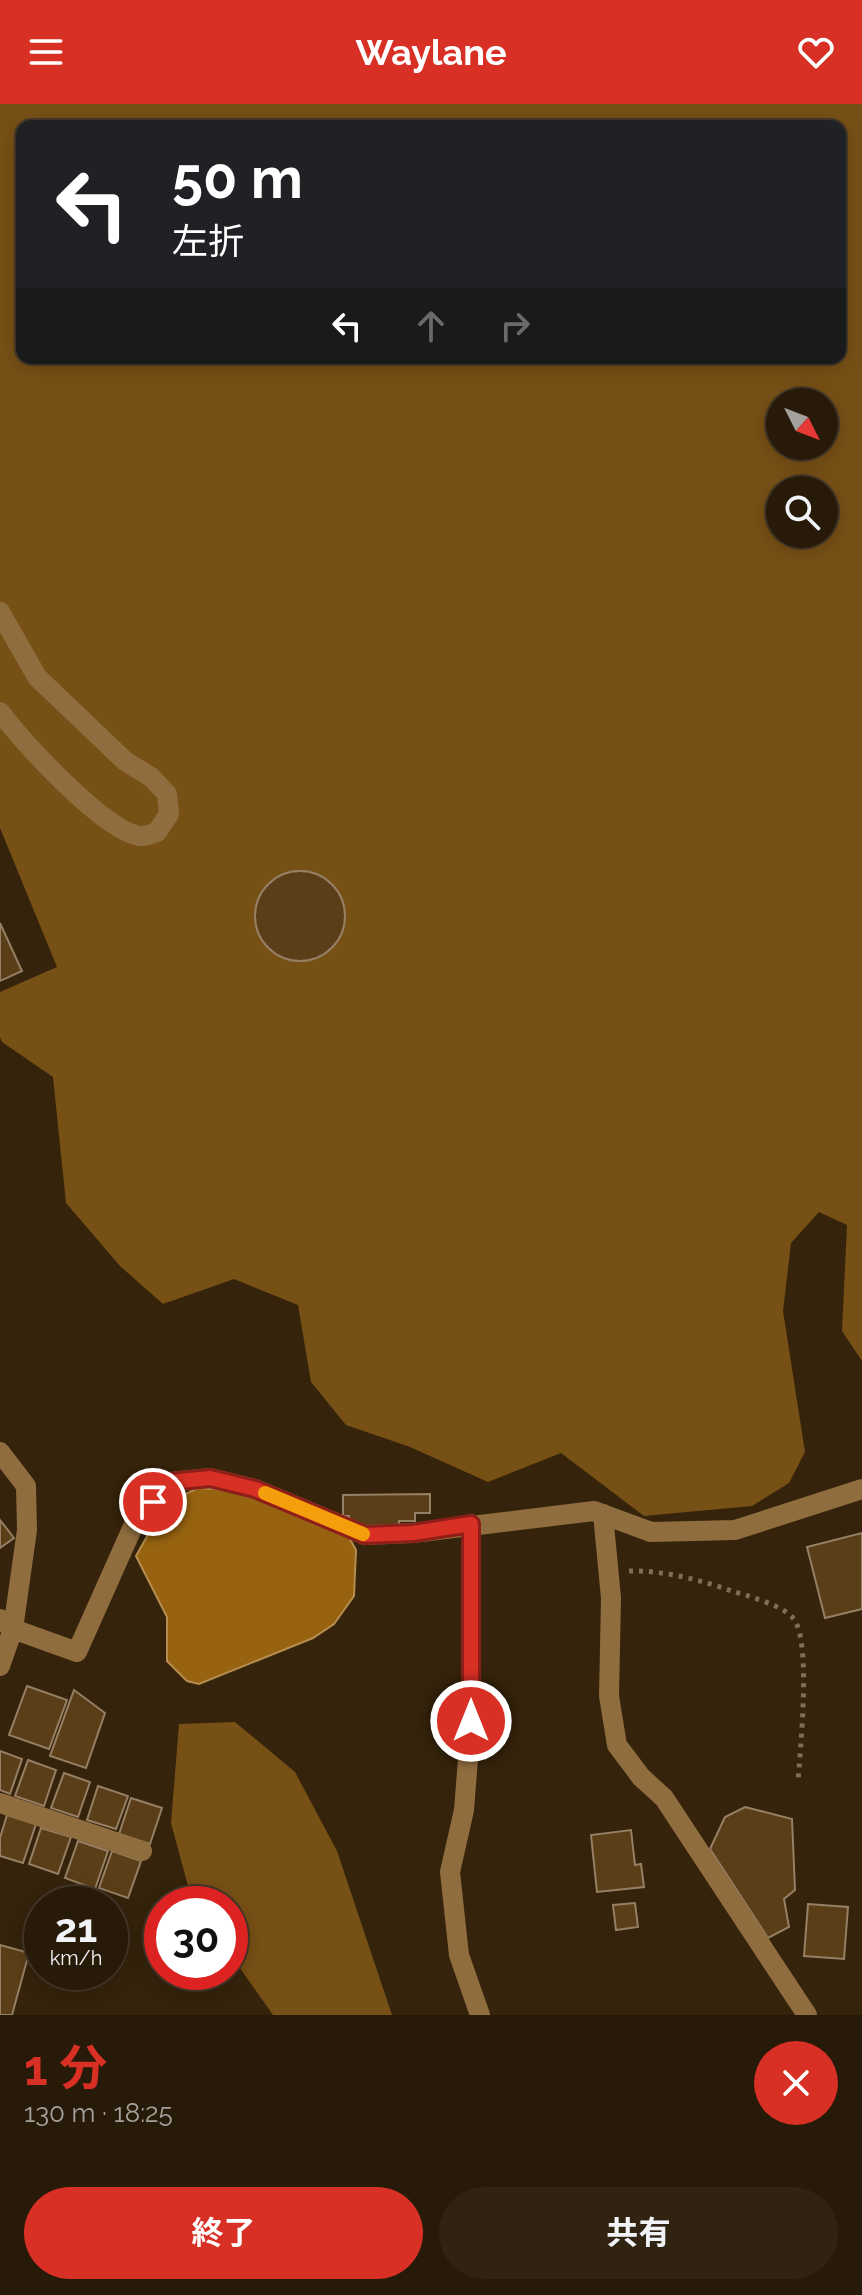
<!DOCTYPE html>
<html lang="ja">
<head>
<meta charset="utf-8">
<style>
	body { margin:0; font-family:Raleway,"Noto Sans JP",sans-serif; background:#302312; color:#f1f3f6; height:100vh; display:flex; flex-direction:column; font-size:30px; white-space:nowrap }
	* { box-sizing:border-box; margin:0 }
	p { font-size:26px; color:#a5a19c }
	.icon { flex:none; width:44px; height:44px; fill:none; stroke:currentColor; stroke-width:2; stroke-linecap:round; stroke-linejoin:round }
	.map { position:relative; height:1911px; overflow:hidden }
	.drawer { display:flex; flex-direction:column; background:#281a08; flex:1 }
	.drawer>* { flex:none }
	.banner { position:absolute; left:16px; top:16px; width:830px; height:244px; border-radius:16px; box-shadow:0 4px 20px #0003,0 0 0 2px #443829; background:#202124; color:#fff; overflow:hidden }
	.needle { width:52px; rotate:132deg }
	.tools { position:absolute; left:766px; top:284px; display:grid; gap:16px }
	.tools a { display:grid; place-items:center; width:72px; height:72px; border-radius:50%; background:#281a08; box-shadow:0 4px 20px #0003,0 0 0 2px #443829; font-size:40px }
	.speed { position:absolute; left:24px; top:1782px; display:flex; gap:16px; font-size:40px; font-weight:700; text-align:center }
	.speed>* { display:grid; place-content:center; width:104px; height:104px; border-radius:50%; background:#281a08; box-shadow:0 4px 20px #0003,0 0 0 2px #443829; line-height:1 }
	.speed small { font-size:20px; font-weight:400 }
	.speed .limit { border:12px solid #d22; background:#fff; color:#111 }
	.pin { position:absolute; display:grid; place-items:center; width:68px; height:68px; color:#fff; margin:-34px; border:4px solid #fff; border-radius:50%; box-shadow:0 2px 8px #0007 }
	.me { position:absolute; width:88px; margin:-44px; rotate:0deg; stroke-linejoin:round; filter:drop-shadow(0 0 6px #0008) }
	.turn { display:flex; align-items:center; gap:28px; height:168px; padding:0 24px; font-size:36px }
	.turn .icon { width:104px; height:104px; stroke-width:2.5 }
	.turn b { display:block; font-size:56px; line-height:68px }
	.lanes { display:flex; align-items:center; height:76px; padding:0 24px; background:#0003; justify-content:center; gap:40px; direction:ltr }
	.lanes .off { opacity:.35 }
	.round { display:grid; place-items:center; flex:none; width:84px; height:84px; border-radius:42px; background:#302312 }
	.summary { display:flex; align-items:center; justify-content:space-between; height:136px; padding:0 24px }
	h1 { font-size:48px; font-weight:700; line-height:60px; color:#d93025 }
	.cta { display:flex; gap:16px; margin-top:auto; padding:16px 24px }
	.cta a { flex:1; height:92px; border-radius:48px; background:#d93025; color:#fff; font-size:32px; font-weight:700; line-height:92px; text-align:center }
	.cta a+a { background:#302312; color:#f1f3f6 }
	header { display:flex; justify-content:space-between; align-items:center; height:104px; padding:0 24px; background:#d93025; color:#fff; font-size:36px; font-weight:700 }
	.map>svg:first-child { display:block }
	.forest { fill:#775015; fill-rule:evenodd }
	.water { fill:#976310; stroke:#b58d4e; stroke-width:2 }
	.building { fill:#5a3e17; stroke:#957f65; stroke-width:2 }
	.lines { fill:none; stroke-linecap:round; stroke-linejoin:round }
	.path { stroke:#7e6e5a; stroke-width:5; stroke-dasharray:4 6; stroke-linecap:butt }
	.minor { stroke:#906d3f; stroke-width:20 }
	.route-casing { stroke:#8d1f18; stroke-width:20 }
	.route { stroke:#d93025; stroke-width:14 }
	.slow { stroke:#f59e0b; stroke-width:14 }
</style>
</head>
<body>
<header><svg class="icon" aria-label="menu" viewBox="0 0 24 24"><path d="M4 6h16M4 12h16M4 18h16"/></svg>Waylane<svg class="icon" aria-label="heart" viewBox="0 0 24 24"><path d="M12 20l-8-8c-3-5 5-10 8-4 3-6 11-1 8 4z"/></svg></header>
<div class="map">
<svg width="862" height="1911" viewBox="0 0 862 1911">
	<rect width="100%" height="100%" fill="#35230b"/>
	<g class="forest">
		<path d="M0,0H862V1257L842,1227L847,1121L819,1108L791,1139L783,1207L805,1348L789,1379L752,1402L644,1412L561,1349L488,1378L410,1343L346,1321L311,1278L298,1201L234,1175L163,1200L120,1162L66,1099L53,973L2,938L0,933V888L57,863L0,724ZM22,22H840V254H22ZM780,298H824V342H780ZM780,386H824V430H780Z"/>
		<polygon points="235,1618 295,1668 337,1747 392,1911 273,1911 230,1850 230,1800 196,1800 191,1793 171,1719 179,1620"/>
	</g>
	<polygon class="water" points="198,1384 246,1387 344,1424 356,1446 354,1492 334,1520 313,1534 199,1580 187,1577 167,1557 167,1513 136,1452 150,1427 175,1395"/>
	<g class="building">
		<circle cx="300" cy="812" r="45"/>
		<polygon points="0,819 22,867 0,877"/>
		<polygon points="430,1390 430,1409 415,1409 415,1417 399,1417 399,1423 349,1423 349,1412 343,1412 343,1391"/>
		<polygon points="0,1416 14,1434 0,1444"/>
		<polygon points="862,1429 862,1505 825,1514 807,1443"/>
		<polygon points="27,1582 67,1596 49,1645 9,1631"/>
		<polygon points="74,1586 105,1609 86,1664 50,1652"/>
		<polygon points="0,1647 22,1655 10,1690 0,1686"/>
		<polygon points="28,1656 56,1666 44,1702 15,1692"/>
		<polygon points="64,1669 90,1678 78,1713 51,1704"/>
		<polygon points="98,1682 128,1692 116,1725 87,1716"/>
		<polygon points="131,1694 162,1704 150,1740 119,1730"/>
		<polygon points="745,1703 792,1715 795,1786 784,1795 789,1823 768,1834 710,1745 725,1713"/>
		<polygon points="7,1711 36,1720 23,1759 0,1752 0,1734"/>
		<polygon points="41,1724 71,1733 58,1770 29,1760"/>
		<polygon points="631,1726 635,1761 641,1760 644,1783 597,1788 591,1731"/>
		<polygon points="78,1737 108,1747 95,1785 65,1774"/>
		<polygon points="112,1747 141,1757 128,1794 99,1784"/>
		<polygon points="635,1799 638,1823 616,1826 613,1801"/>
		<polygon points="808,1800 848,1803 844,1855 804,1852"/>
		<polygon points="0,1841 29,1849 12,1911 0,1911"/>
	</g>
	<g class="lines">
		<path class="path" d="M629,1467C663,1466 700,1476 732,1487C748,1492 782,1501 793,1514C812,1535 800,1646 798,1678"/>
		<g class="minor">
			<path d="M0,508L37,573L125,657L151,673L167,690L169,710L157,728C152,730 145,733 139,732C102,725 24,639 0,608"/>
			<polyline points="0,1348 26,1382 27,1426 13,1525 0,1562"/>
			<polyline points="603,1410 611,1494 609,1592 617,1641 641,1673 664,1694 807,1911"/>
			<polyline points="471,1420 471,1617 464,1706 450,1768 459,1851 480,1911"/>
			<polyline points="0,1515 13,1525 77,1548 135,1418 171,1378 210,1374 255,1385 365,1431 413,1429 594,1407 651,1428 735,1426 862,1385"/>
			<polyline points="0,1699 142,1747"/>
		</g>
	</g>
	<g class="lines">
		<g class="route-casing">
			<polyline id="route" points="153,1398 171,1378 210,1374 255,1385 365,1431 413,1429 471,1420 471,1617"/>
		</g>
		<use href="#route" class="route"/>
		<polyline class="slow" points="265,1389 363,1430"/>
	</g>
</svg>
<div class="tools">
<a><svg class="needle" viewBox="-14 -14 28 28"><path d="M0-13l5 13h-10z" fill="#e53935"/><path d="M0 13l5-13h-10z" fill="#a5a19c"/></svg></a>
<a><svg class="icon" aria-label="search" viewBox="0 0 24 24"><circle cx="10" cy="10" r="6"/><path d="M15 15l6 6"/></svg></a>
</div>
<div class="speed"><div>21<small>km/h</small></div><div class="limit">30</div></div>
<div class="pin" style="left:153px;top:1398px;background:#d93025"><svg class="icon" aria-label="arrive" viewBox="0 0 24 24"><path d="M6 21V4h12l-3 4 3 4H6"/></svg></div>
<svg class="me" style="left:471px;top:1617px" viewBox="-20 -20 40 40"><circle r="17" fill="#d93025" stroke="#fff" stroke-width="3"/><path d="M0-11L8 9 0 5-8 9z" fill="#fff"/></svg>
<div class="banner">
<div class="turn"><svg class="icon" aria-label="left" viewBox="0 0 24 24"><path d="M17 20v-9H6M10 6l-5 5 5 5"/></svg><div><b>50 m</b>左折</div></div>
<div class="lanes"><svg class="icon" aria-label="left" viewBox="0 0 24 24"><path d="M17 20v-9H6M10 6l-5 5 5 5"/></svg><svg class="icon off" aria-label="ahead" viewBox="0 0 24 24"><path d="M12 20V5M6 11l6-6 6 6"/></svg><svg class="icon off" aria-label="right" viewBox="0 0 24 24"><path d="M7 20v-9h11M14 6l5 5-5 5"/></svg></div>
</div>
</div>
<section class="drawer">
<div class="summary"><div><h1>1 分</h1><p>130 m · 18:25</p></div><a class="round" style="background:#d93025;color:#fff"><svg class="icon" aria-label="close" viewBox="0 0 24 24"><path d="M6 6l12 12M18 6L6 18"/></svg></a></div>
<div class="cta"><a>終了</a><a>共有</a></div>
</section>
</body>
</html>
